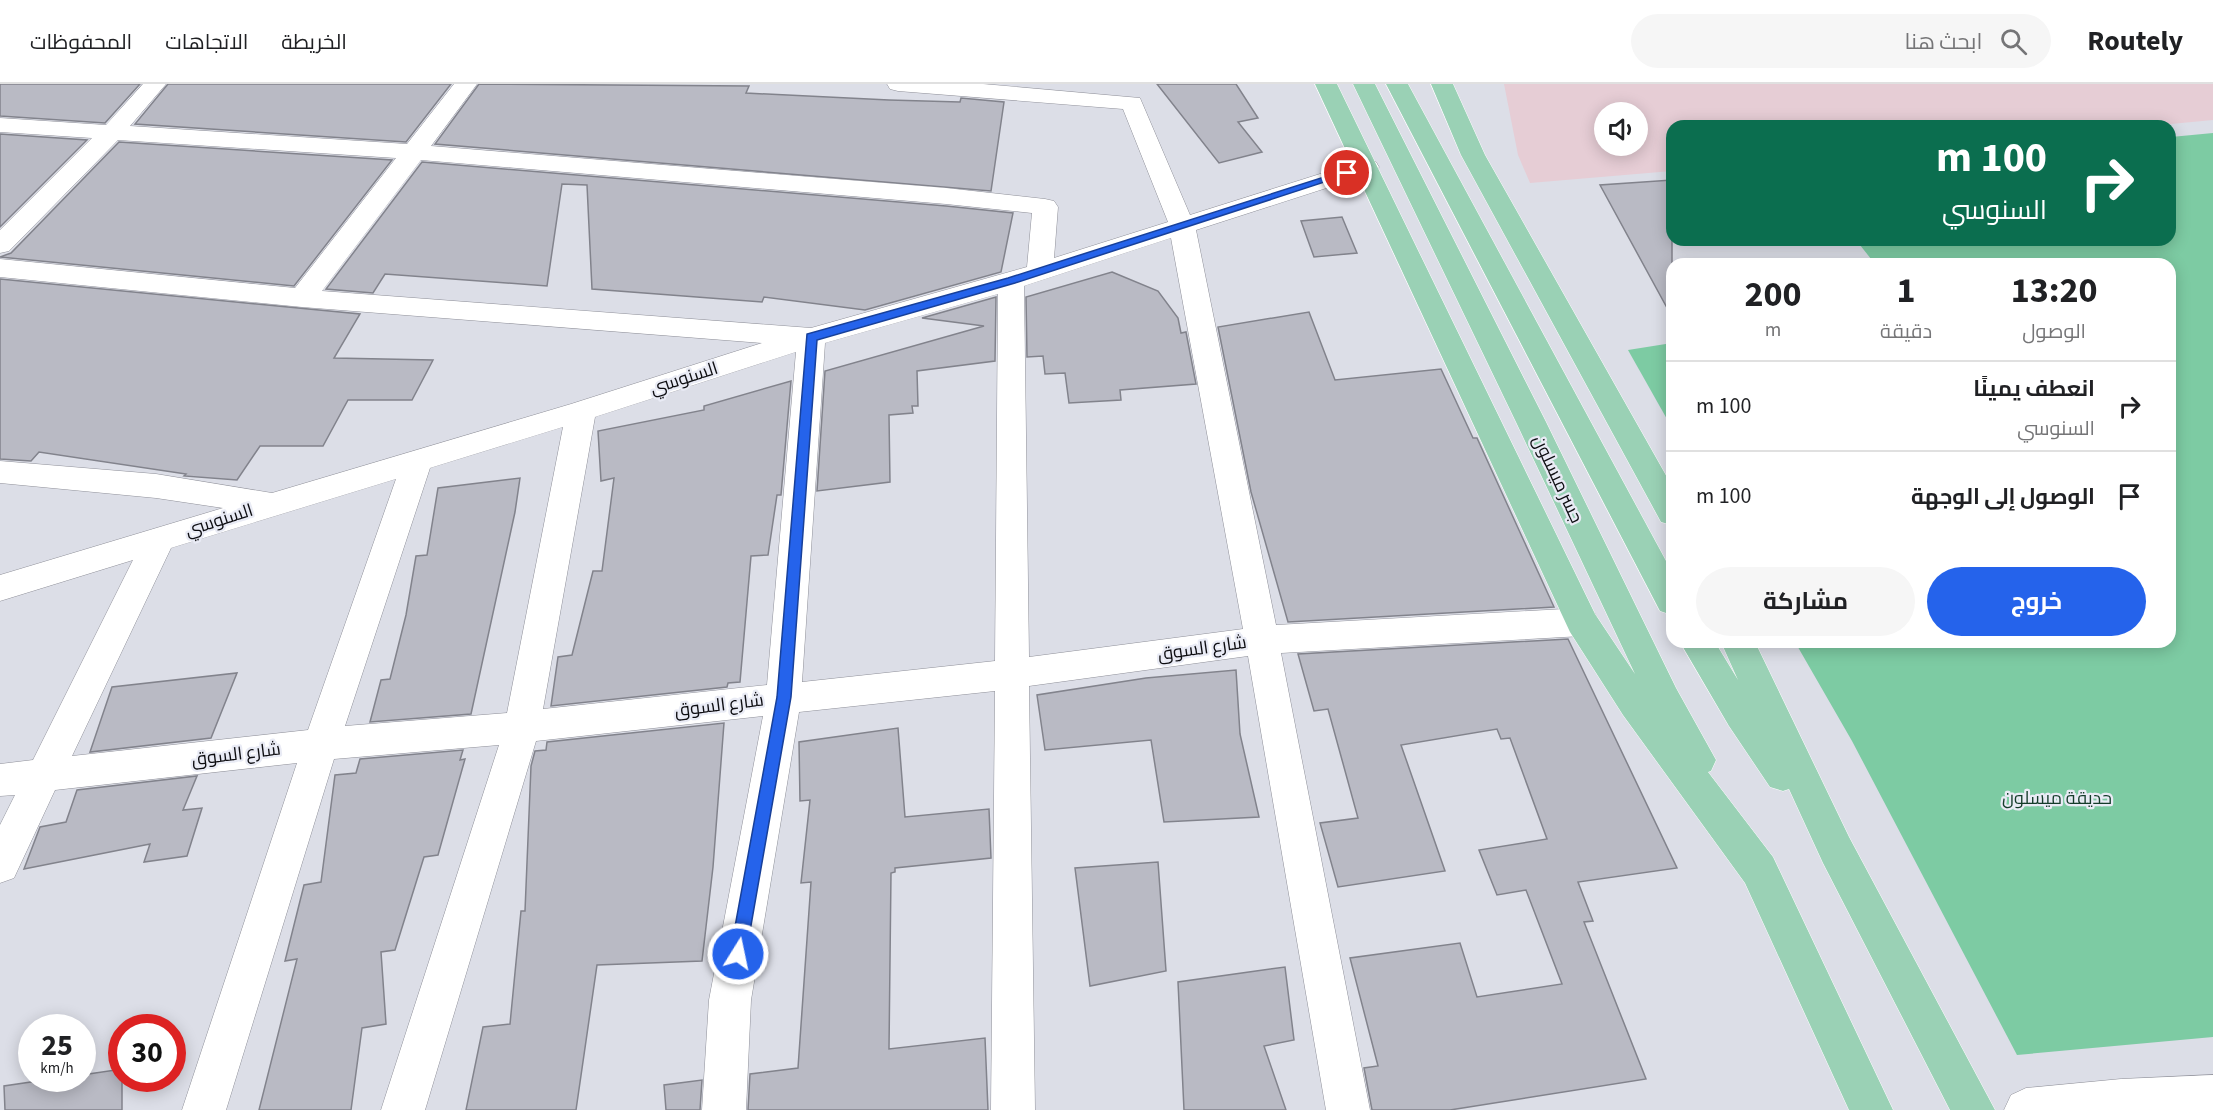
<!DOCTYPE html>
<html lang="ar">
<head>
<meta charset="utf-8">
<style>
	body { margin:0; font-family:"Source Sans 3",Cairo,sans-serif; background:#f6f6f6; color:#202124; direction:rtl; height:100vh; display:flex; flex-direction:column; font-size:22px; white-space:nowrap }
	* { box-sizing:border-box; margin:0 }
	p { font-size:20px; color:#757577 }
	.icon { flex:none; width:33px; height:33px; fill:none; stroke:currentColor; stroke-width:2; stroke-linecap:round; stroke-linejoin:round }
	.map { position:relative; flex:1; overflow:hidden; direction:ltr }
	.side { position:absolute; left:1666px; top:174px; width:510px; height:390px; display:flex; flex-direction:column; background:#fff; border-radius:18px; box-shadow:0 3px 15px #0003; direction:rtl }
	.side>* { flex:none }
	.hud { position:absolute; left:1666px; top:36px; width:510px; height:126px; border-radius:18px; box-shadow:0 3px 15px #0003; direction:rtl; background:#0b6e4f; color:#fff; overflow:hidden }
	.tools { position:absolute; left:1594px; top:18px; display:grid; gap:12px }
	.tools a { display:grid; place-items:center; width:54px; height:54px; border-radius:50%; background:#fff; box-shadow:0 3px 15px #0003; font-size:30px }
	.speed { position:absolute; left:18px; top:930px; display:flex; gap:12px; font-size:30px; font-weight:700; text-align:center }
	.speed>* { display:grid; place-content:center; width:78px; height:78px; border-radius:50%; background:#fff; box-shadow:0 3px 15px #0003; line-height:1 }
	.speed small { font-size:15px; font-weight:400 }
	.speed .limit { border:9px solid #d22; background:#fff; color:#111 }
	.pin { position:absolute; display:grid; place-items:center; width:51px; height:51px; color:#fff; margin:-26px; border:3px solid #fff; border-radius:50%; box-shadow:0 2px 6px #0007 }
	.me { position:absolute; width:66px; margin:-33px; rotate:10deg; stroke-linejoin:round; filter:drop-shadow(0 0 4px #0008) }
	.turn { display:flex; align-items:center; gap:21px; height:126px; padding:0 30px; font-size:27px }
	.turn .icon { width:78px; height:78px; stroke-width:2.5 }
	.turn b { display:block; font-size:42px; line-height:51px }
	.eta { display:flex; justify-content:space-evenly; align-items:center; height:102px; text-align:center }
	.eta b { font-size:36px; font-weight:700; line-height:42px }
	.button { display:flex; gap:12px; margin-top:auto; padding:12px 30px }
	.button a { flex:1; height:69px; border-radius:36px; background:#2563eb; color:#fff; font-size:24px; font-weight:700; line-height:69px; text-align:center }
	.button a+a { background:#f6f6f6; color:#202124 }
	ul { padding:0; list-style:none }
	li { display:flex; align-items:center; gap:18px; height:90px; padding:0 30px; border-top:2px solid #e0e0e0 }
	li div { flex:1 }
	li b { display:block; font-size:22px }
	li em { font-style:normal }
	header { display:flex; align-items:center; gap:36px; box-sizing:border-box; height:84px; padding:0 30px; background:#fff; border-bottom:2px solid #e0e0e0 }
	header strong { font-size:28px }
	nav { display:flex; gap:33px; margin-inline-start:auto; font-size:21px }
	.search { width:420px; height:54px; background:#f6f6f6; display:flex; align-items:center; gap:15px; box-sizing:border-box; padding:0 21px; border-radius:33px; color:#757577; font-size:22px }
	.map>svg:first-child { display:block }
	.education { fill:#e6cdd5; fill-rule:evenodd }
	.green { fill:#7dcba3 }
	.building { fill:#b9bac4; stroke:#82838c; stroke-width:1.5 }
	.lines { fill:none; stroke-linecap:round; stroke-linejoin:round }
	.minor-casing { stroke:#8f9099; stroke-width:1 }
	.major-casing { stroke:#fff; stroke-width:1 }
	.minor { fill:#fff; fill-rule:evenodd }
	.major { fill:#9ad1b5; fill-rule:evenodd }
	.route { fill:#2563eb; stroke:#184099; stroke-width:1.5 }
	.labels { text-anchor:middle; stroke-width:4.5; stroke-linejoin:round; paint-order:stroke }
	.street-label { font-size:18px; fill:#0d0d11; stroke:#e9ebf5 }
	.park-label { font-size:18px; fill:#143c2a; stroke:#e9ebf5 }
</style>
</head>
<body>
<header>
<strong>Routely</strong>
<div class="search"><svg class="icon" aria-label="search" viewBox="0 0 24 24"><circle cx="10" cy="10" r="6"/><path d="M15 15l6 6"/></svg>ابحث هنا</div>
<nav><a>الخريطة</a><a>الاتجاهات</a><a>المحفوظات</a></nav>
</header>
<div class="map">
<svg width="2213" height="1026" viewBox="0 0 2213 1026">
	<rect width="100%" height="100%" fill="#dcdee7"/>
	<path class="education" d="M1504,0H2213V36L2150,42H1672V87L1530,99L1518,71ZM1605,28H1638V62H1605Z"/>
	<g class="green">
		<polygon points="2213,49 2213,953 2017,971 1852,657 1795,558 2170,558 2170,180 1875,180 1856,156 2170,156 2171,53"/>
		<polygon points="1672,259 1672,344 1628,266"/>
	</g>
	<g class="building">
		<polygon points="0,0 140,0 105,39 0,32"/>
		<polygon points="168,0 451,0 406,58 135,40"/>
		<polygon points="479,0 749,2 746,9 889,16 960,18 961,14 1004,18 991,107 435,60"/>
		<polygon points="1157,0 1236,0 1258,34 1238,38 1262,68 1219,79"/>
		<polygon points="0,50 87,56 0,143"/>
		<polygon points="119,58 392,76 294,202 0,173 11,169"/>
		<polygon points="422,78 946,122 1013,129 1001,188 865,226 764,213 762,218 592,205 587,101 562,100 547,202 385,190 373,209 326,205"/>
		<polygon points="1672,96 1672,233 1600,101"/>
		<polygon points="1342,133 1357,169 1314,173 1301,137"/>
		<polygon points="1112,188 1158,207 1178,234 1181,249 1186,248 1196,300 1120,306 1121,316 1069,319 1065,289 1045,290 1043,272 1027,273 1026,213"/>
		<polygon points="0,195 360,230 334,274 433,276 412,316 348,316 323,362 260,362 237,396 184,392 186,390 39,368 31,377 0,375"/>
		<polygon points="996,213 995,277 917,287 918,322 912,322 913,329 889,331 890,398 817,407 825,287 984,242 922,234"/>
		<polygon points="1309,228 1335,296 1441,285 1473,354 1477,354 1554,523 1288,538 1251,408 1218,243"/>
		<polygon points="791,297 781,411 777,411 768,471 751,472 740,598 728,599 727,603 551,622 558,573 572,571 593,487 602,487 614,394 601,397 598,347 704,326 704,322"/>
		<polygon points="520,394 515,428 471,630 370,638 381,596 390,595 406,531 416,472 427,471 438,404"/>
		<polygon points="1568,555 1677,784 1578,798 1593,837 1584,838 1646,995 1450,1026 1372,1026 1364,984 1378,982 1350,874 1460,859 1477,913 1562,900 1526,806 1497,811 1479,766 1547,755 1510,654 1501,655 1497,645 1401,661 1445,787 1338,803 1320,739 1358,734 1328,625 1314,627 1298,570"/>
		<polygon points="1236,586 1240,650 1259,733 1164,738 1151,656 1045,666 1037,611 1146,594"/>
		<polygon points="237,589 211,654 90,668 112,603"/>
		<polygon points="724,639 713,783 702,877 597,881 576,1026 466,1026 483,943 510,940 521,827 525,827 531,682 535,667 546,666 547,658"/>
		<polygon points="898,644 905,733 989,725 991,774 895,784 895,788 891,789 889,965 985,954 988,1026 748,1026 750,990 798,984 811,798 801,799 810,716 800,717 799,658"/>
		<polygon points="463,666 460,676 465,675 438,771 424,773 395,866 381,868 386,940 362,944 351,1026 259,1026 297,875 285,877 304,801 321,798 335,691 356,689 360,675"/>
		<polygon points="197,692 183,726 202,724 187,772 144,778 150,760 24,785 40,743 66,738 77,706"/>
		<polygon points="1158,778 1166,887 1090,902 1075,784"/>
		<polygon points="1285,883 1294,956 1264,962 1286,1026 1184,1026 1178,898"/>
		<polygon points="122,985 122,1026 5,1026 4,1002 58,994 82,994 82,991"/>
		<polygon points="702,996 700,1026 666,1026 664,1001"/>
	</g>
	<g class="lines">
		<g class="minor-casing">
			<g id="minor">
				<path d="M143,0H166L130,42L407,60L454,0H477L431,62L946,104L1045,115L1054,117L1058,123L1054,174L1168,138L1123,25L898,7L890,5L887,0H983L1140,14L1190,131L1358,78L1367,76L1376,78L1379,83L1376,88L1196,146L1276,541L1582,524L1594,528L1599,538L1594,548L1582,552L1281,569L1370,1026H1326L1248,572L1029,602L1035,1026H991L995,607L799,628L751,916L746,1026H702L709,916L763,632L536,657L425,1026H381L499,661L334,675L226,1026H182L297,679L55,706L14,794L0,799V741L15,711L0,712V680L33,676L133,476L0,517V491L223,424L156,414L0,399V377L156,390L272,409L571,320L762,259L302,223L0,193V175L295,204L396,74L118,56L9,167L0,169V146L92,54L0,48V34L106,41ZM421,76L946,120L1032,129L1027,183L811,244L322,207ZM1171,154L1243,545L1029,573L1024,202ZM998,210L995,577L802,598L825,259ZM796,268L767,601L543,625L595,333ZM563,343L507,629L345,642L430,384ZM396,395L308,646L72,672L171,464Z"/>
				<polygon points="2213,991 2213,1026 2004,1026 2011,1011 2026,1004 2121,995"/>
			</g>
		</g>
		<g class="major-casing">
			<g id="major">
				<polygon points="1315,0 1337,0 1595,530 1635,590 1516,338 1353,0 1375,0 1546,338 1676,604 1716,676 1711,687 1708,688 1773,773 1893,1026 1849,1026 1745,799 1623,631 1570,548"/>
				<polygon points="1386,0 1408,0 1672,488 1672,531 1660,527"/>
				<polygon points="1431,0 1453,0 1485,71 1672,402 1672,441 1661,438 1461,71"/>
				<polygon points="1680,558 1715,558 1738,596 1721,558 1755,558 1849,753 1995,1026 1950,1026 1823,779 1789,705 1783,707 1770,703 1729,642"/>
			</g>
		</g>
		<use href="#minor" class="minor"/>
		<use href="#major" class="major"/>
	</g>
	<polygon class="route" points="1343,87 1352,89 1015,199 817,256 791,613 746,870 744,875 738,878 732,875 730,870 777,613 807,250 1008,194"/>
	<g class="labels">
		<g class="street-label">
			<text transform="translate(684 294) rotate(-18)" y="6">السنوسي</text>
			<text transform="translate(1558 395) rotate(65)" y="6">جسر ميسلون</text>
			<text transform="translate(219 436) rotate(-18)" y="6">السنوسي</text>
			<text transform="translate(1202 564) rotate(-8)" y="6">شارع السوق</text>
			<text transform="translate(719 621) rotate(-7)" y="6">شارع السوق</text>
			<text transform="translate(236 670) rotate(-7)" y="6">شارع السوق</text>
		</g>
		<g class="park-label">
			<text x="2057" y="720">حديقة ميسلون</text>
		</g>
	</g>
</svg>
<div class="tools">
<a><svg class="icon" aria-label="sound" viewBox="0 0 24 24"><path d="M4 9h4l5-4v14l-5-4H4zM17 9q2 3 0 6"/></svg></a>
</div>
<div class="speed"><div>25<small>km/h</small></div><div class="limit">30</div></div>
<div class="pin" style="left:1347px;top:89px;background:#d93025"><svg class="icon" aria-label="arrive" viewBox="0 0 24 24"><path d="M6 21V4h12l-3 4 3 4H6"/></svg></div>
<svg class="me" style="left:738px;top:870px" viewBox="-20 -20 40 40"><circle r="17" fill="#2563eb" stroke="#fff" stroke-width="3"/><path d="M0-11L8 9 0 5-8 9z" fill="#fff"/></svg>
<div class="hud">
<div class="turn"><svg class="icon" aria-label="right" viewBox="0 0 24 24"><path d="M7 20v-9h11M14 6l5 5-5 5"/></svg><div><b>100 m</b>السنوسي</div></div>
</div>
<section class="side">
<div class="eta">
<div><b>13:20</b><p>الوصول</p></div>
<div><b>1</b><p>دقيقة</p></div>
<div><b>200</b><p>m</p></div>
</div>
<ul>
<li><svg class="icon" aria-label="right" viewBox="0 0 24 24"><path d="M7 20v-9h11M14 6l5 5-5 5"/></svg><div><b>انعطف يمينًا</b><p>السنوسي</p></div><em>100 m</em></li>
<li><svg class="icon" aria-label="arrive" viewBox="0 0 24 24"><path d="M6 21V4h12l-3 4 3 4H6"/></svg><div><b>الوصول إلى الوجهة</b></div><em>100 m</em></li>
</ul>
<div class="button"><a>خروج</a><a>مشاركة</a></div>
</section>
</div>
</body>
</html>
